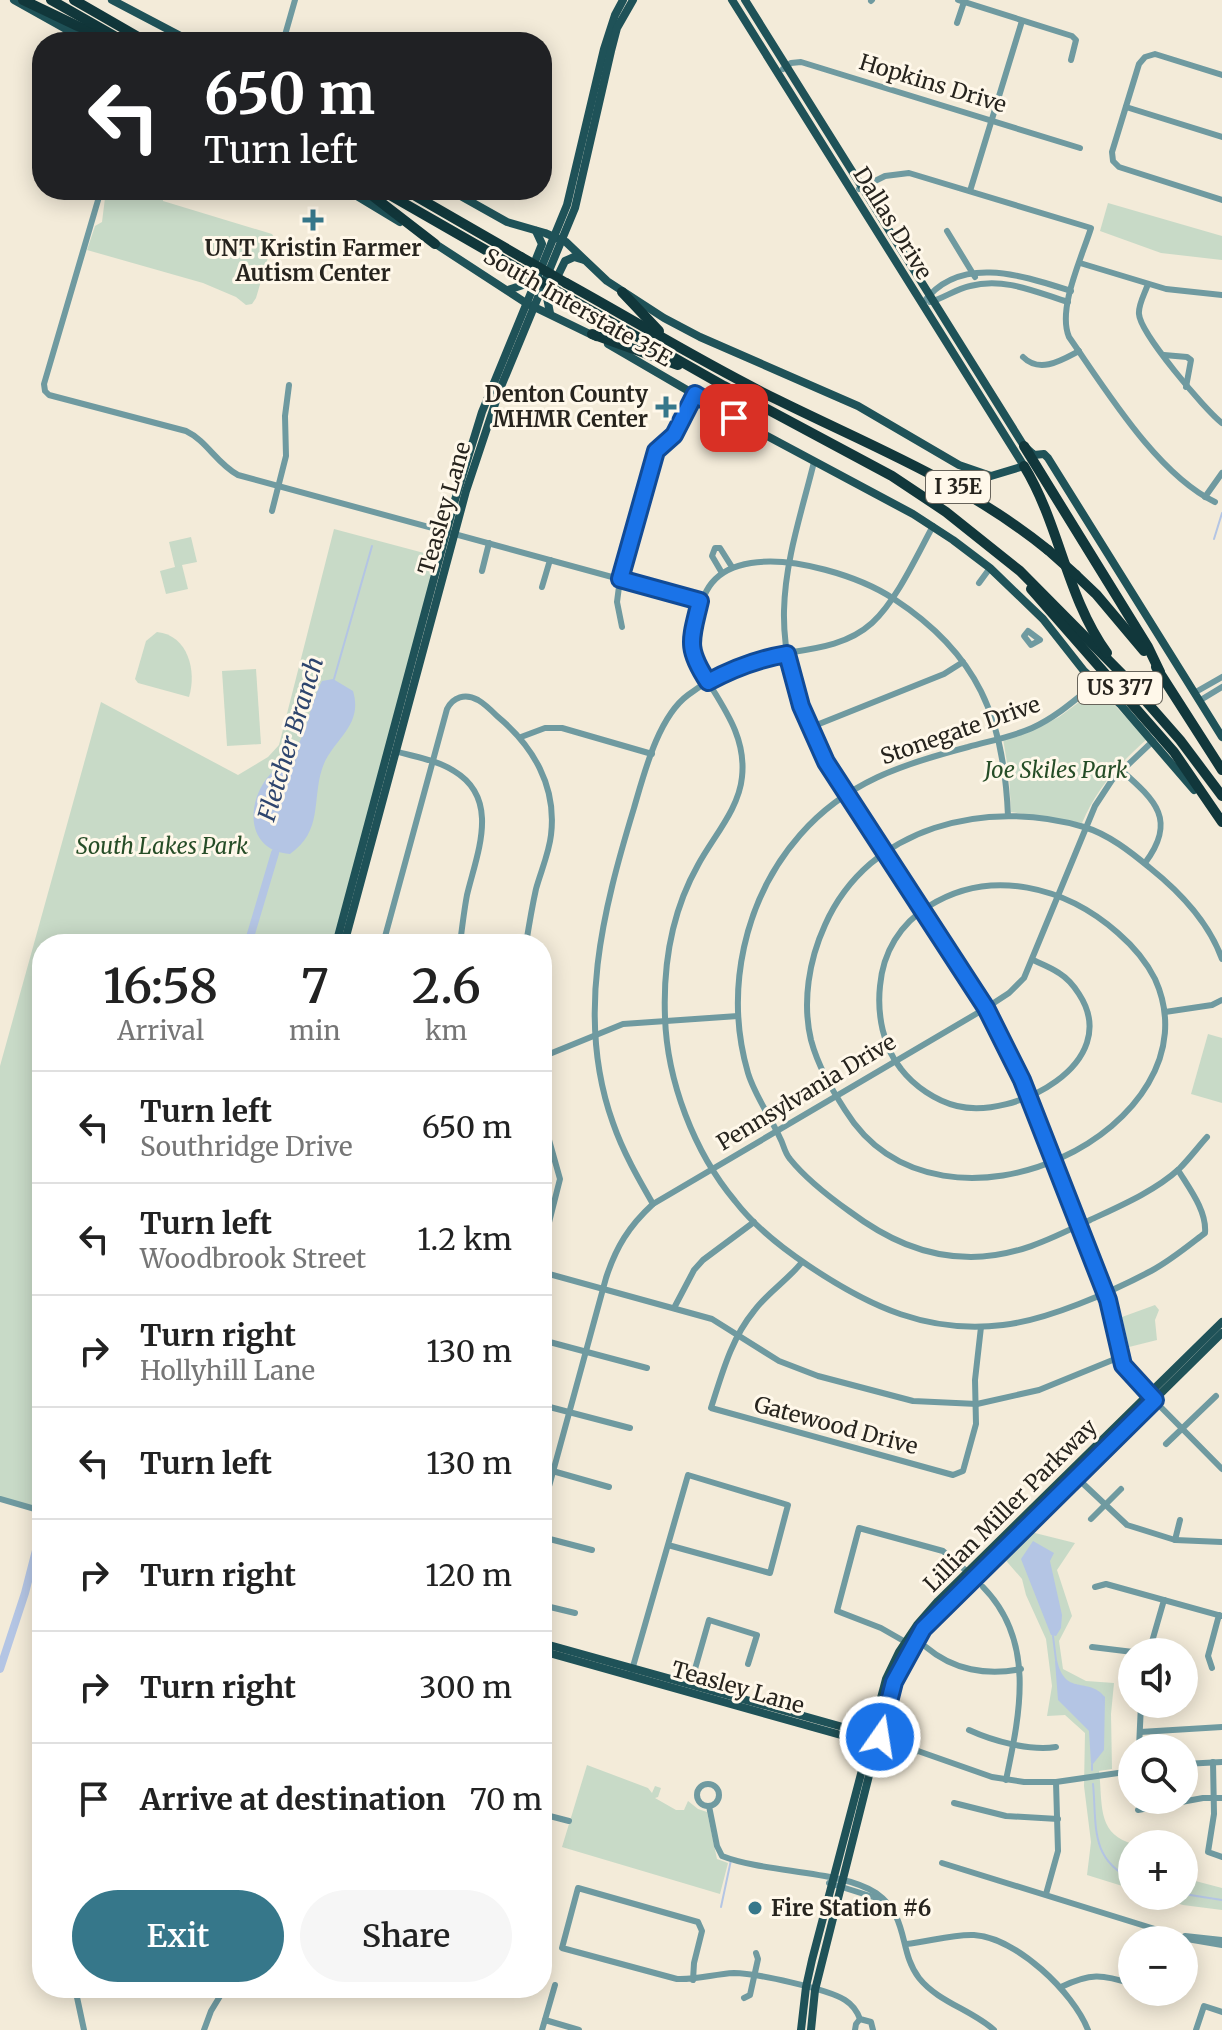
<!DOCTYPE html>
<html lang="en">
<head>
<meta charset="utf-8">
<style>
	body { margin:0; font-family:Merriweather,serif; background:#f6f6f6; color:#222; height:100vh; display:flex; flex-direction:column; font-size:30px; white-space:nowrap }
	* { box-sizing:border-box; margin:0 }
	p { font-size:26px; color:#767676 }
	.icon { flex:none; width:44px; height:44px; fill:none; stroke:currentColor; stroke-width:2; stroke-linecap:round; stroke-linejoin:round }
	.map { position:relative; flex:1; overflow:hidden }
	.panel { position:absolute; left:32px; top:934px; width:520px; height:1064px; display:flex; flex-direction:column; background:#fff; border-radius:32px; box-shadow:0 4px 20px #0003 }
	.panel>* { flex:none }
	.guide { position:absolute; left:32px; top:32px; width:520px; height:168px; border-radius:32px; box-shadow:0 4px 20px #0003; background:#202124; color:#fff; overflow:hidden }
	.buttons { position:absolute; left:1118px; top:1638px; display:grid; gap:16px }
	.buttons a { display:grid; place-items:center; width:80px; height:80px; border-radius:50%; background:#fff; box-shadow:0 4px 20px #0003; font-size:40px }
	.pin { position:absolute; display:grid; place-items:center; width:68px; height:68px; color:#fff; margin:-34px; border-radius:16px; box-shadow:0 4px 12px #0006 }
	.me { position:absolute; width:88px; margin:-44px; rotate:13deg; stroke-linejoin:round; filter:drop-shadow(0 0 6px #0008) }
	.turn { display:flex; align-items:center; gap:28px; height:168px; padding:0 40px; font-size:36px }
	.turn .icon { width:104px; height:104px; stroke-width:2.5 }
	.turn b { display:block; font-size:56px; line-height:68px }
	.eta { display:flex; justify-content:space-evenly; align-items:center; height:136px; text-align:center }
	.eta b { font-size:48px; font-weight:600; line-height:56px }
	.primary-button { display:flex; gap:16px; margin-top:auto; padding:16px 40px }
	.primary-button a { flex:1; height:92px; border-radius:48px; background:#36778a; color:#fff; font-size:32px; font-weight:600; line-height:92px; text-align:center }
	.primary-button a+a { background:#f6f6f6; color:#222 }
	ul { padding:0; list-style:none }
	li { display:flex; align-items:center; gap:24px; height:112px; padding:0 40px; border-top:2px solid #e0e0e0 }
	li div { flex:1 }
	li b { display:block; font-size:30px }
	li em { font-style:normal }
	.map>svg:first-child { display:block }
	.green { fill:#c8dac7 }
	.water { fill:#b4c5e4 }
	.lines { fill:none; stroke-linecap:round; stroke-linejoin:round }
	.stream { stroke:#b4c5e4; stroke-width:2 }
	.river { stroke:#b4c5e4; stroke-width:8 }
	.minor { stroke:#6f9aa0; stroke-width:6 }
	.major { stroke:#1f5258; stroke-width:8 }
	.highway { stroke:#11373b; stroke-width:10 }
	.highway-bridge { stroke:#11373b; stroke-width:10 }
	.route-casing { stroke:#114b97; stroke-width:20 }
	.route { stroke:#1a73e8; stroke-width:14 }
	.poi-dot { fill:#36778a; stroke:#fff8ea; stroke-width:3 }
	.labels { text-anchor:middle; stroke-width:6; stroke-linejoin:round; paint-order:stroke }
	.shield { fill:#fff8ea; stroke:#68645b; stroke-width:2 }
	.shield-label { font-size:20px; font-weight:bold; fill:#27241e }
	.street-label { font-size:22px; fill:#27241e; stroke:#fff8ea }
	.poi-label { font-size:22px; font-weight:bold; fill:#27241e; stroke:#fff8ea }
	.park-label { font-size:22px; font-style:italic; fill:#264d27; stroke:#fff8ea }
	.water-label { font-size:24px; font-style:italic; fill:#2e456e; stroke:#fff8ea }
</style>
</head>
<body>
<div class="map">
<svg width="1222" height="2030" viewBox="0 0 1222 2030">
	<rect width="100%" height="100%" fill="#f3ebd9"/>
	<g class="green">
		<polygon points="106,190 163,190 163,201 272,234 274,237 256,298 252,304 246,305 236,297 203,283 87,250 95,226 102,222"/>
		<polygon points="1108,203 1222,236 1222,260 1161,253 1100,231"/>
		<polygon points="334,529 439,557 336,944 42,944 42,1508 0,1497 0,1066 101,702 238,775 268,757 279,745"/>
		<polygon points="191,537 197,562 182,565 188,589 166,594 160,571 175,567 169,542"/>
		<path d="M157,632C188,635 197,671 189,697L138,683L135,679L146,641Z"/>
		<polygon points="256,669 261,744 227,746 222,671"/>
		<path d="M1098,688L1147,739C1119,764 1097,788 1082,823L1011,812L1009,774L1003,739L1031,731L1059,717Z"/>
		<polygon points="1208,1034 1222,1038 1222,1103 1191,1094"/>
		<polygon points="1155,1305 1159,1310 1155,1320 1157,1340 1129,1347 1122,1317"/>
		<path d="M1031,1532L1075,1543L1057,1570L1072,1616L1059,1641L1063,1669L1086,1681L1114,1683L1111,1714L1112,1769L1099,1771C1103,1803 1096,1835 1134,1844H1132V1889L1087,1875L1091,1842L1084,1786L1085,1733L1065,1715L1047,1716L1052,1686L1046,1639L1026,1595L1022,1579L1002,1556Z"/>
		<polygon points="587,1765 648,1788 652,1793 655,1786 661,1788 658,1797 655,1798 676,1810 684,1810 688,1801 698,1809 707,1812 717,1859 728,1863 720,1894 562,1847"/>
		<polygon points="1184,1878 1222,1888 1222,1910 1183,1905 1153,1896 1184,1896"/>
	</g>
	<g class="water">
		<path d="M333,679L353,691C364,727 331,740 322,769C312,800 323,831 290,854C248,851 245,807 267,778C275,768 287,762 294,752C308,731 310,703 322,681Z"/>
		<polygon points="1033,1541 1054,1553 1050,1561 1062,1615 1061,1628 1056,1636 1051,1635 1021,1559"/>
		<path d="M1057,1660C1065,1697 1088,1676 1105,1697L1104,1750L1093,1764L1091,1763L1089,1731L1058,1700L1055,1661Z"/>
	</g>
	<g class="lines">
		<g class="stream">
			<polyline points="1214,539 1222,513"/>
			<polyline points="334,679 372,546"/>
			<polyline points="1053,1636 1056,1660"/>
			<polyline points="1092,1770 1092,1764"/>
			<path d="M1093,1784C1097,1824 1089,1859 1132,1879"/>
			<polyline points="1184,1894 1222,1900"/>
			<polyline points="721,1907 731,1860"/>
		</g>
		<g class="river">
			<polyline points="248,944 275,853"/>
			<polyline points="0,1669 25,1593 42,1527"/>
		</g>
		<g class="minor">
			<polyline points="958,0 1072,36 1076,40 1071,60"/>
			<polyline points="871,1 872,0"/>
			<polyline points="957,23 964,2"/>
			<polyline points="283,42 295,0"/>
			<polyline points="783,69 791,63 801,62 1080,148"/>
			<polyline points="1222,75 1155,54 1145,57 1139,64 1112,152 1113,161 1119,167 1222,200"/>
			<polyline points="1126,107 1222,137"/>
			<path d="M859,189L885,176L909,173L1091,228C1082,257 1057,309 1069,337C1106,390 1157,474 1215,502"/>
			<path d="M101,190L44,384L45,391L49,395L186,431C207,441 217,464 238,475L700,601"/>
			<polyline points="970,191 1022,21"/>
			<polyline points="947,231 975,277"/>
			<polyline points="1080,263 1166,289 1222,295"/>
			<path d="M1148,284C1145,293 1138,305 1139,314C1140,333 1205,410 1222,423"/>
			<path d="M930,302C944,298 956,289 970,286C1004,277 1036,292 1068,302"/>
			<path d="M923,303C959,253 1024,276 1071,291"/>
			<polyline points="1164,355 1187,357 1191,360 1186,387"/>
			<path d="M1023,357C1040,374 1062,360 1079,351"/>
			<path d="M814,462C802,511 785,560 784,611C782,705 837,779 886,854C920,905 953,957 986,1008L1022,1080L1108,1300L1123,1365L1140,1386L1222,1469"/>
			<polyline points="1205,497 1222,473"/>
			<polyline points="272,511 286,456 285,416 289,385"/>
			<polyline points="482,571 489,543"/>
			<polyline points="722,573 712,556 715,548 720,548 732,567"/>
			<polyline points="979,583 990,568"/>
			<polyline points="542,587 550,560"/>
			<polyline points="622,627 617,602 620,579 656,451 674,435 695,394"/>
			<polygon points="1028,631 1040,640 1031,645 1024,636"/>
			<path d="M1096,683C1075,700 1056,717 1032,728C1012,737 989,741 968,747C903,764 846,782 800,835C744,899 724,991 748,1073C755,1096 770,1116 780,1138C784,1145 784,1152 790,1159C806,1179 828,1196 849,1211C885,1238 924,1257 971,1257C1015,1257 1051,1239 1090,1220C1120,1206 1155,1191 1179,1169C1189,1159 1198,1147 1207,1137"/>
			<polyline points="1194,693 1222,677"/>
			<polyline points="1199,701 1222,687"/>
			<polyline points="809,728 944,674 963,662"/>
			<polyline points="521,737 545,728 562,728 652,754"/>
			<path d="M395,751C415,757 437,760 454,771C501,799 477,853 467,895C464,911 462,928 460,944"/>
			<path d="M1121,770C1156,801 1177,820 1145,863"/>
			<path d="M1008,816C1004,718 978,654 894,599C859,576 793,556 751,563C713,569 703,590 695,624C693,632 690,641 691,649C694,663 702,674 710,685C728,714 746,741 742,777C739,809 713,837 698,865C671,913 663,964 665,1017C667,1081 694,1152 735,1201C755,1227 782,1248 809,1266C870,1307 928,1334 1003,1325C1048,1320 1111,1292 1151,1271C1170,1261 1188,1246 1205,1233C1207,1211 1189,1188 1178,1170"/>
			<path d="M383,944L447,709C453,697 465,693 478,700C485,704 491,710 497,716C533,746 557,786 551,835C549,853 541,871 536,889C532,907 529,925 526,944"/>
			<path d="M1033,960C1042,964 1052,968 1059,973C1067,978 1074,986 1079,994C1124,1063 1014,1120 957,1106C936,1101 914,1086 901,1069C883,1047 877,1014 880,986C883,952 900,924 929,906C991,867 1066,887 1118,933C1133,946 1146,961 1155,979C1222,1126 941,1265 845,1110C831,1088 818,1066 811,1040C802,1002 809,960 825,925C869,826 986,798 1084,827C1108,834 1131,852 1150,868C1180,892 1209,923 1222,959"/>
			<polyline points="1165,1012 1212,1005 1222,1000"/>
			<polyline points="542,1057 623,1024 738,1016"/>
			<polyline points="542,1115 560,1179 542,1250"/>
			<path d="M653,1204C638,1178 623,1152 613,1123C575,1018 603,910 634,808C644,774 658,717 688,695C710,679 738,663 764,657C801,649 842,650 872,623C897,600 917,555 933,526"/>
			<path d="M802,1262C788,1280 768,1292 754,1311C731,1339 722,1374 711,1408L953,1475L963,1471L976,1424L975,1380L981,1327"/>
			<polyline points="542,1272 712,1319 779,1361 818,1376 913,1401 977,1404 1039,1390 1120,1357"/>
			<polyline points="674,1308 694,1270 703,1260 754,1222"/>
			<polyline points="542,1340 647,1368"/>
			<polyline points="542,1405 630,1428"/>
			<polyline points="1166,1444 1216,1396"/>
			<polyline points="542,1468 609,1487"/>
			<polyline points="1076,1477 1127,1525 1175,1540 1222,1542"/>
			<polyline points="0,1499 42,1511"/>
			<path d="M542,1512L606,1278C616,1247 629,1226 653,1204L986,1008L1009,993L1024,978L1095,806L1112,780L1153,741"/>
			<polyline points="1091,1519 1121,1489"/>
			<polyline points="542,1537 592,1550"/>
			<polyline points="1175,1540 1180,1520"/>
			<path d="M983,1587C1036,1641 1020,1713 1006,1780"/>
			<polyline points="1095,1587 1106,1584 1222,1616"/>
			<polyline points="542,1605 575,1613"/>
			<polyline points="909,1644 881,1628 837,1611 859,1528 943,1551 970,1574"/>
			<path d="M926,1647C953,1670 987,1676 1021,1669"/>
			<polyline points="1092,1647 1133,1652"/>
			<polyline points="1149,1652 1164,1600"/>
			<polyline points="1212,1668 1208,1656 1219,1615"/>
			<polyline points="632,1670 688,1475 788,1505 770,1573 668,1545"/>
			<polyline points="691,1683 709,1620 757,1635 748,1664"/>
			<path d="M969,1730C993,1741 1029,1751 1056,1747"/>
			<polyline points="1140,1732 1222,1727"/>
			<polyline points="880,1737 912,1746 918,1751 992,1777 1024,1782 1056,1782 1132,1771"/>
			<polyline points="878,1745 910,1754 918,1751"/>
			<polyline points="1139,1748 1141,1704"/>
			<polyline points="1213,1762 1214,1814 1208,1852 1222,1857"/>
			<polyline points="1184,1764 1222,1762"/>
			<circle cx="708" cy="1795" r="11"/>
			<polyline points="954,1803 1006,1816 1058,1819"/>
			<path d="M709,1806L717,1846L722,1856C765,1873 841,1870 876,1893C910,1917 898,1951 919,1978C938,2002 972,2010 994,2030"/>
			<polyline points="1138,1810 1203,1798 1222,1798"/>
			<polyline points="542,1814 569,1821"/>
			<polyline points="542,1828 546,1815"/>
			<polyline points="942,1863 1187,1939 1222,1945"/>
			<polyline points="829,1883 883,1900"/>
			<polyline points="1046,1894 1058,1851 1056,1782"/>
			<polyline points="1185,1936 1222,1940"/>
			<path d="M906,1944C928,1942 952,1934 974,1935C1017,1938 1073,1992 1088,2030"/>
			<path d="M693,1980L694,1963L702,1931L698,1922L578,1888L562,1948L677,1979C697,1980 714,1974 734,1973C755,1973 828,1989 845,2000C853,2005 857,2011 860,2019L871,2022L873,2030"/>
			<path d="M1061,1987C1090,1973 1102,1974 1132,1984"/>
			<polyline points="75,1988 84,2030"/>
			<polyline points="744,1998 750,1995 758,1959 756,1953"/>
			<polyline points="545,2020 579,2030"/>
			<polyline points="204,2030 211,2011 225,1988"/>
			<polyline points="542,2030 555,1985"/>
			<polyline points="855,2030 856,2024 860,2019"/>
			<polyline points="1196,2030 1204,2006 1222,2012"/>
		</g>
		<g class="major">
			<polyline points="14,0 89,42"/>
			<polyline points="112,0 192,42"/>
			<polyline points="745,0 1024,446 1034,455 1044,454 1048,458 1222,737"/>
			<polyline points="347,190 400,222"/>
			<polyline points="450,190 507,222 545,233 566,242 607,281 664,318 700,337 858,406 959,465 991,476 1024,466 732,0"/>
			<polyline points="431,241 526,303 596,337"/>
			<polyline points="508,290 526,284 542,244 536,231"/>
			<polyline points="550,313 547,298 565,261 574,257 584,260"/>
			<polyline points="608,344 754,429 913,514 953,540 990,568 1043,619 1084,671 1120,704 1194,790"/>
			<polyline points="336,944 455,500 482,412 567,205 604,49 615,15 623,0"/>
			<polyline points="344,944 466,491 500,389 575,208 611,51 617,28 633,0"/>
			<polyline points="542,1643 875,1736"/>
			<polyline points="542,1651 873,1744"/>
			<polyline points="801,2030 806,1987 812,1960 886,1679 899,1652 917,1625 938,1601 1222,1322"/>
			<path d="M811,2030L815,1990L888,1700C900,1663 919,1634 945,1606L1222,1333"/>
		</g>
		<g class="highway">
			<polyline points="23,0 111,42"/>
			<polyline points="51,0 125,42"/>
			<polyline points="74,0 147,42"/>
			<polyline points="365,190 435,244"/>
			<polyline points="381,190 517,268"/>
			<polyline points="405,190 521,257"/>
			<path d="M566,283C637,322 706,365 778,400C873,447 964,482 1048,550"/>
			<polyline points="622,292 659,331"/>
			<polyline points="562,294 724,386 892,476 946,512 1020,571 1122,674 1180,740 1222,796"/>
			<polyline points="592,334 678,365"/>
			<polyline points="1024,446 1148,647 1160,672"/>
			<path d="M1024,466C1060,525 1066,596 1107,653"/>
			<polyline points="1076,575 1096,594 1144,651"/>
			<polyline points="1031,589 1174,752 1222,822"/>
			<polyline points="1156,667 1222,770"/>
		</g>
		<g class="highway-bridge">
			<polyline points="521,257 566,283"/>
			<polyline points="517,268 562,294"/>
			<polyline points="1048,550 1076,575"/>
		</g>
	</g>
	<g class="lines">
		<g class="route-casing">
			<path id="route" d="M734,418L695,394L674,435L656,451L620,579L700,601C691,640 685,647 708,682C734,668 757,659 787,654L801,706L826,762L986,1008L1022,1080L1108,1300L1123,1365L1155,1400L923,1629L894,1682L880,1737"/>
		</g>
		<use href="#route" class="route"/>
	</g>
	<g class="poi-dot">
		<path d="M309 208h8v8h8v8h-8v8h-8v-8h-8v-8h8z"/>
		<path d="M662 395h8v8h8v8h-8v8h-8v-8h-8v-8h8z"/>
		<circle cx="755" cy="1908" r="8"/>
	</g>
	<g class="labels">
		<g class="shield">
			<rect x="926" y="471" width="64" height="32" rx="6"/>
			<rect x="1078" y="672" width="84" height="32" rx="6"/>
		</g>
		<g class="shield-label">
			<text x="958" y="494">I 35E</text>
			<text x="1120" y="695">US 377</text>
		</g>
		<g class="street-label">
			<text transform="translate(933 83) rotate(17)" y="8">Hopkins Drive</text>
			<text transform="translate(893 223) rotate(58)" y="8">Dallas Drive</text>
			<text transform="translate(578 307) rotate(30)" y="8">South Interstate 35E</text>
			<text transform="translate(444 508) rotate(-74)" y="8">Teasley Lane</text>
			<text transform="translate(960 730) rotate(-19)" y="8">Stonegate Drive</text>
			<text transform="translate(806 1092) rotate(-31)" y="8">Pennsylvania Drive</text>
			<text transform="translate(836 1425) rotate(15)" y="8">Gatewood Drive</text>
			<text transform="translate(1010 1505) rotate(-45)" y="8">Lillian Miller Parkway</text>
			<text transform="translate(738 1687) rotate(16)" y="8">Teasley Lane</text>
		</g>
		<g class="poi-label">
			<text x="313" y="256">UNT Kristin Farmer<tspan x="313" dy="25">Autism Center</tspan></text>
			<text x="648" y="402" text-anchor="end">Denton County<tspan x="648" dy="25">MHMR Center</tspan></text>
			<text x="771" y="1916" text-anchor="start">Fire Station #6</text>
		</g>
		<g class="park-label">
			<text x="1056" y="778">Joe Skiles Park</text>
			<text x="162" y="854">South Lakes Park</text>
		</g>
		<g class="water-label">
			<text transform="translate(291 739) rotate(-73)" y="8">Fletcher Branch</text>
		</g>
	</g>
</svg>
<div class="buttons">
<a><svg class="icon" aria-label="sound" viewBox="0 0 24 24"><path d="M4 9h4l5-4v14l-5-4H4zM17 9q2 3 0 6"/></svg></a>
<a><svg class="icon" aria-label="search" viewBox="0 0 24 24"><circle cx="10" cy="10" r="6"/><path d="M15 15l6 6"/></svg></a>
<a>+</a>
<a>−</a>
</div>
<div class="pin" style="left:734px;top:418px;background:#d93025"><svg class="icon" aria-label="arrive" viewBox="0 0 24 24"><path d="M6 21V4h12l-3 4 3 4H6"/></svg></div>
<svg class="me" style="left:880px;top:1737px" viewBox="-20 -20 40 40"><circle r="17" fill="#1a73e8" stroke="#fff" stroke-width="3"/><path d="M0-11L8 9 0 5-8 9z" fill="#fff"/></svg>
<div class="guide">
<div class="turn"><svg class="icon" aria-label="left" viewBox="0 0 24 24"><path d="M17 20v-9H6M10 6l-5 5 5 5"/></svg><div><b>650 m</b>Turn left</div></div>
</div>
<section class="panel">
<div class="eta">
<div><b>16:58</b><p>Arrival</p></div>
<div><b>7</b><p>min</p></div>
<div><b>2.6</b><p>km</p></div>
</div>
<ul>
<li><svg class="icon" aria-label="left" viewBox="0 0 24 24"><path d="M17 20v-9H6M10 6l-5 5 5 5"/></svg><div><b>Turn left</b><p>Southridge Drive</p></div><em>650 m</em></li>
<li><svg class="icon" aria-label="left" viewBox="0 0 24 24"><path d="M17 20v-9H6M10 6l-5 5 5 5"/></svg><div><b>Turn left</b><p>Woodbrook Street</p></div><em>1.2 km</em></li>
<li><svg class="icon" aria-label="right" viewBox="0 0 24 24"><path d="M7 20v-9h11M14 6l5 5-5 5"/></svg><div><b>Turn right</b><p>Hollyhill Lane</p></div><em>130 m</em></li>
<li><svg class="icon" aria-label="left" viewBox="0 0 24 24"><path d="M17 20v-9H6M10 6l-5 5 5 5"/></svg><div><b>Turn left</b></div><em>130 m</em></li>
<li><svg class="icon" aria-label="right" viewBox="0 0 24 24"><path d="M7 20v-9h11M14 6l5 5-5 5"/></svg><div><b>Turn right</b></div><em>120 m</em></li>
<li><svg class="icon" aria-label="right" viewBox="0 0 24 24"><path d="M7 20v-9h11M14 6l5 5-5 5"/></svg><div><b>Turn right</b></div><em>300 m</em></li>
<li><svg class="icon" aria-label="arrive" viewBox="0 0 24 24"><path d="M6 21V4h12l-3 4 3 4H6"/></svg><div><b>Arrive at destination</b></div><em>70 m</em></li>
</ul>
<div class="primary-button"><a>Exit</a><a>Share</a></div>
</section>
</div>
</body>
</html>
